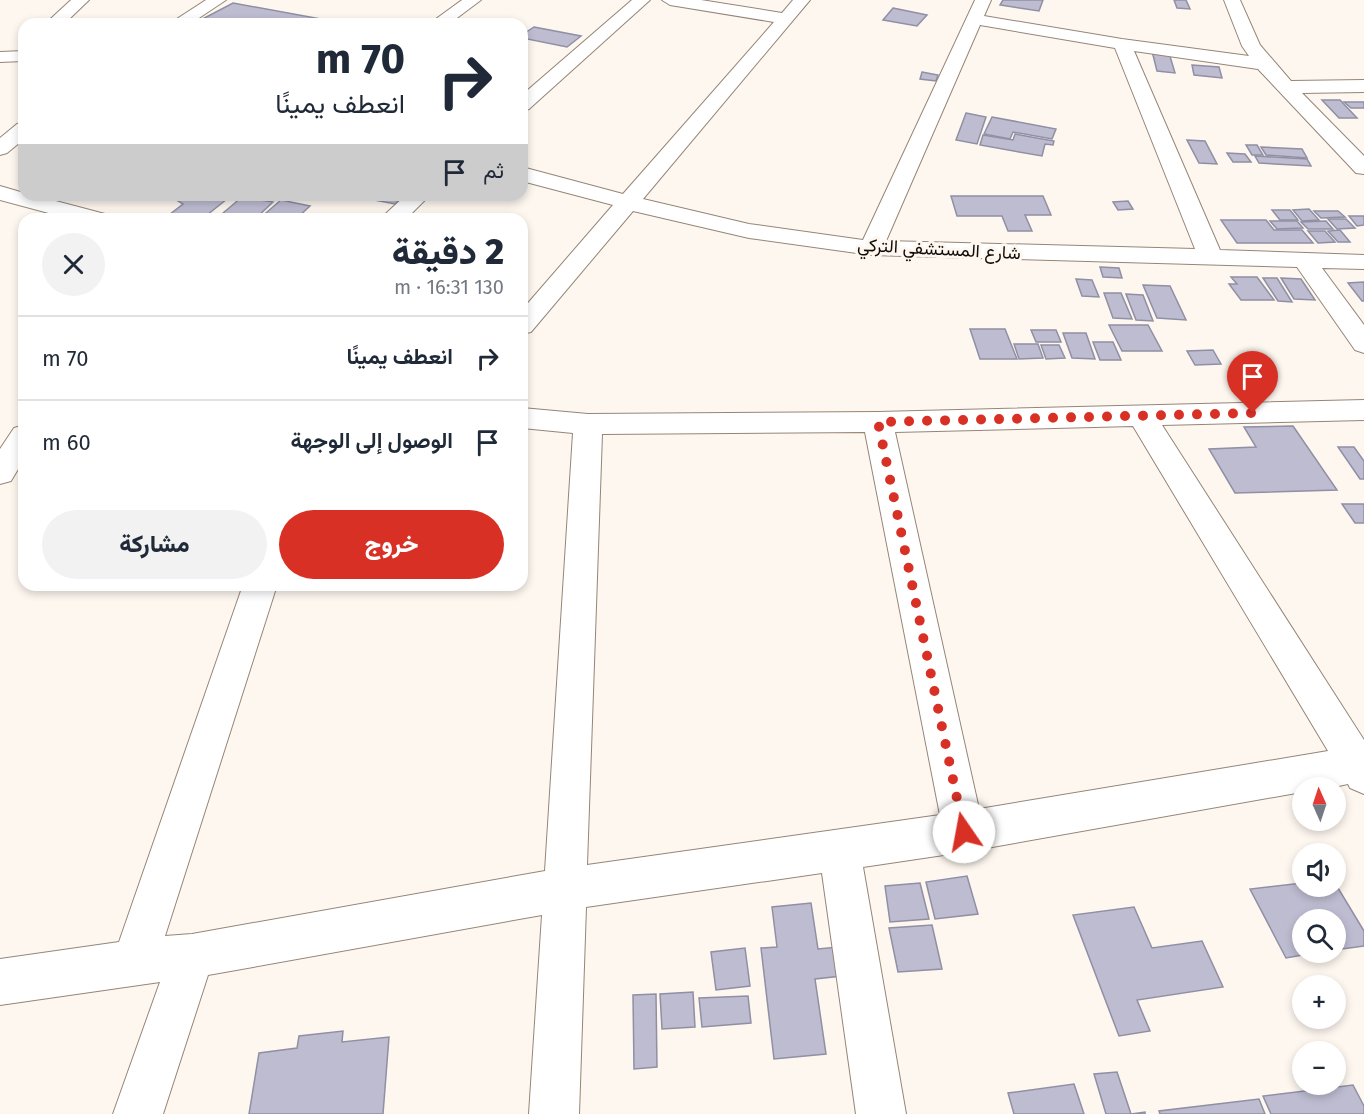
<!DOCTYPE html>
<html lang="ar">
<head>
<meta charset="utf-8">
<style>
	body { margin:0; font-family:"Fira Sans",Vazirmatn,sans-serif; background:#f2f2f3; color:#1f2937; direction:rtl; height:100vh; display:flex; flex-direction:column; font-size:22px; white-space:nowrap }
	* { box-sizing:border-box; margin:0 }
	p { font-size:20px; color:#747a83 }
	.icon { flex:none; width:33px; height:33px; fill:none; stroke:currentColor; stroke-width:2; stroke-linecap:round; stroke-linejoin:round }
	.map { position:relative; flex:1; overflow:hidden; direction:ltr }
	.panel { position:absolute; left:18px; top:213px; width:510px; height:378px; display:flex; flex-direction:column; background:#fff; border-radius:18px; box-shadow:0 3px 9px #0003; direction:rtl }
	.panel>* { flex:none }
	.hud { position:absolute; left:18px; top:18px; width:510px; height:183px; border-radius:18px; box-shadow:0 3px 9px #0003; direction:rtl; background:#fff; color:#1f2937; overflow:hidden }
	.needle { width:39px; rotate:357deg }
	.buttons { position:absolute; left:1292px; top:777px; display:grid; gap:12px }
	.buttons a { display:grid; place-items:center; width:54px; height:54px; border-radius:50%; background:#fff; box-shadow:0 3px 9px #0003; font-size:30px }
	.pin { position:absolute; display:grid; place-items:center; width:51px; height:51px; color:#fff; margin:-62px -26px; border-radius:50% 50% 50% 0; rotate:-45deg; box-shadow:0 0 6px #0007 }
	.pin .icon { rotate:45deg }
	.me { position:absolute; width:66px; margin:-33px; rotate:348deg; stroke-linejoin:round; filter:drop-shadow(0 0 4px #0008) }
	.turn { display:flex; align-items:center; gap:21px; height:126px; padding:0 24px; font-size:27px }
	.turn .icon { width:78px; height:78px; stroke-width:2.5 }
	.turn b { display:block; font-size:42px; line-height:51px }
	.then { display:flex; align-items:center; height:57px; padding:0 24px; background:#0003; gap:12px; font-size:22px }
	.round { display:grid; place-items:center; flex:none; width:63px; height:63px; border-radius:32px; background:#f2f2f3 }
	.headline { display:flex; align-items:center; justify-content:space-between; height:102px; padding:0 24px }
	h1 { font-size:36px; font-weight:800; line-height:45px }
	.cta { display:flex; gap:12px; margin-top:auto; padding:12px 24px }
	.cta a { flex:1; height:69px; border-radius:36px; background:#d93025; color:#fff; font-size:24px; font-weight:800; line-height:69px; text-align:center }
	.cta a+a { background:#f2f2f3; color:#1f2937 }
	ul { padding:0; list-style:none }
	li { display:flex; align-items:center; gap:18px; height:84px; padding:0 24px; border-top:2px solid #e0e1e3 }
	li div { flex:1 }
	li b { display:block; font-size:22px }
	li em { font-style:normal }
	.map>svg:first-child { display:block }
	.building { fill:#bebcd1; stroke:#908fa3; stroke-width:1.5 }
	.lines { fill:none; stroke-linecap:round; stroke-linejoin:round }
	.minor-casing { stroke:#968577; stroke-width:2 }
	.minor { fill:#fff; fill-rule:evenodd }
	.route { stroke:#d93025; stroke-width:10; stroke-dasharray:0 18 }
	.labels { text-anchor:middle; stroke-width:6; stroke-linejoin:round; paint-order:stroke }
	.far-street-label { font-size:18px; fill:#110b07; stroke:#fef7f0 }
</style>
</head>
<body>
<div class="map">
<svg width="1364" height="1114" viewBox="0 0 1364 1114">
	<rect width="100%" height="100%" fill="#fef7f0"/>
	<g class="building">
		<polygon points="1003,0 1043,0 1039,11 1000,5"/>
		<polygon points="1174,0 1186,0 1190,9 1177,8"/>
		<polygon points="233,3 348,24 193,24"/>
		<polygon points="893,8 927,15 917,26 883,20"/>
		<polygon points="534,27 581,36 567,47 522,38 522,35"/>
		<polygon points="1152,51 1169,53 1175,73 1157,71"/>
		<polygon points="1192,65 1219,67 1222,78 1194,75"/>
		<polygon points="922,72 938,75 936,81 920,79"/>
		<polygon points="1322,100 1340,100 1357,118 1339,118"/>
		<polygon points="1344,102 1364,102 1364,108 1351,108"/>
		<polygon points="966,113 986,117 977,144 956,140"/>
		<polygon points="992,117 1056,129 1052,139 1013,132 1010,139 984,134"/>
		<polygon points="1015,134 1054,141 1053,145 1045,144 1042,156 980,145 983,135 1013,140"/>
		<polygon points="1187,140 1205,141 1217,164 1199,163"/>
		<polygon points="1246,145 1257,145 1263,155 1252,155"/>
		<polygon points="1261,147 1302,149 1307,158 1266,155"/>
		<polygon points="1227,153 1245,154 1251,162 1233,162"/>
		<polygon points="1255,156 1307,159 1311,166 1259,163"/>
		<polygon points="179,195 232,195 202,219 169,215 183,204 175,199"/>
		<polygon points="348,195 404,195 395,204"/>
		<polygon points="951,196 1043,196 1051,215 1025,215 1032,231 1008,231 1002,216 957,216"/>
		<polygon points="242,197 273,202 255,219 216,219"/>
		<polygon points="281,200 310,206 296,219 259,219"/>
		<polygon points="1128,201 1133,209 1118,210 1113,202"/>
		<polygon points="1309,209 1319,220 1302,221 1293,210"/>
		<polygon points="1272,210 1290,210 1298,220 1280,220"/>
		<polygon points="1314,211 1338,211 1345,217 1321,218"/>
		<polygon points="1349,216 1364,216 1364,225 1357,226"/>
		<polygon points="1328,219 1346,219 1355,228 1337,229"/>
		<polygon points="1221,220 1266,220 1274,230 1302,230 1313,243 1237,243"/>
		<polygon points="1270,221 1297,221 1303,228 1277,229"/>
		<polygon points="1326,221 1333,229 1308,229 1301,222"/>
		<polygon points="1340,230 1350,242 1338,242 1328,231"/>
		<polygon points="1308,231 1325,231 1335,242 1318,243"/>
		<polygon points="1100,267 1119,268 1122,278 1103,277"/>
		<polygon points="1231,277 1257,277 1274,300 1241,300 1229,284 1237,284"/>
		<polygon points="1263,278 1277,278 1292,302 1278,301"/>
		<polygon points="1281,278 1301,279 1315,300 1294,299"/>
		<polygon points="1076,279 1092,280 1099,297 1082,296"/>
		<polygon points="1364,282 1364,301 1362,301 1348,283"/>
		<polygon points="1143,285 1170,286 1186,320 1157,318"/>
		<polygon points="1104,293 1121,293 1132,319 1113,318"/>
		<polygon points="1126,294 1143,295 1153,321 1136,320"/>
		<polygon points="1109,325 1148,325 1162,351 1122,351"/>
		<polygon points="970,329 1005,329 1017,359 980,359"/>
		<polygon points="1031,330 1056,330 1061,342 1036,342"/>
		<polygon points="1063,333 1086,333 1095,359 1072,358"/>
		<polygon points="1093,342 1113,342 1121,360 1100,360"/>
		<polygon points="1014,344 1038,344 1043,358 1019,359"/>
		<polygon points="1041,345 1059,345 1065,358 1046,359"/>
		<polygon points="1213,350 1221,364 1195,365 1187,351"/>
		<polygon points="1293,426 1337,490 1235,493 1209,449 1256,447 1244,427"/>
		<polygon points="1338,447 1354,447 1364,461 1364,479 1360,479"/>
		<polygon points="1342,504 1364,504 1364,523 1355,523"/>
		<polygon points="967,876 978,914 935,919 926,882"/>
		<polygon points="920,883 929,919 890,922 885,886"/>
		<polygon points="1302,883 1302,886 1335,886 1335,883 1364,931 1364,946 1335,950 1335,920 1302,920 1302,952 1320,952 1286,958 1250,889"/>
		<polygon points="811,903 818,949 838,947 842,976 815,979 826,1054 774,1059 761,948 777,947 772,907"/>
		<polygon points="1134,907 1152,948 1202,941 1223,987 1137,1000 1150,1031 1119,1036 1073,915"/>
		<polygon points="932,925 942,969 898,972 889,928"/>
		<polygon points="745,948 750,986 716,990 711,952"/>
		<polygon points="693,992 695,1027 662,1029 660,994"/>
		<polygon points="656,994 657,1067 634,1069 633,995"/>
		<polygon points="748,996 751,1023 702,1027 699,998"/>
		<polygon points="343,1031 342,1042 389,1037 383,1114 249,1114 259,1053 297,1048 299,1036"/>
		<polygon points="1117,1072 1131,1114 1145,1112 1145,1114 1106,1114 1094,1074"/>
		<polygon points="1074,1084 1084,1114 1014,1114 1008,1093"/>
		<polygon points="1353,1085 1364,1106 1364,1114 1271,1114 1263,1096"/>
		<polygon points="1259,1099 1265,1114 1160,1114 1159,1111"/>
	</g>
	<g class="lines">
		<g class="minor-casing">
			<g id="minor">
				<polygon points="71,0 89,0 64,24 45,24"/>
				<polygon points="206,0 226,0 190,24 169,24"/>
				<polygon points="462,0 481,0 449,24 429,24"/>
				<polygon points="632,0 650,0 529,109 522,111 522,95"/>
				<path d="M662,0H701L782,13L793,0H810L643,199L749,224L863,240L975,0H991L984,16L1122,39L1249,56L1242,46L1224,0H1240L1260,45L1291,81L1364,80V92L1302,93L1364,156V174L1356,173L1258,69L1134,51L1220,250L1364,255V269L1322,268L1364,325V353L1355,350L1297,267L871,255L749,238L633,211L531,332L522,334V310L613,205L522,181V167L623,194L774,22L670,5ZM980,25L1115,48L1195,249L886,241Z"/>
				<polygon points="24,51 24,61 0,62 0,52"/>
				<polygon points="24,122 24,139 7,153 0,155 0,138 17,124"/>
				<polygon points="0,186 24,193 24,195 33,195 105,214 109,219 71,219 0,200"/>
				<polygon points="406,195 430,195 406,219 380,219"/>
				<path d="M1364,400V420L1162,425L1364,740V794L1350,788L1348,784L1329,788H1302V792L964,852L863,867L906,1114H856L822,873L586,907L579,1114H529L542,915L208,975L163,1114H113L160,982L0,1005V959L119,942L243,585H277L165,936L192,934L545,871L573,433L522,428V408L588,414L878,412ZM1133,426L1328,751L979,809L895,432ZM865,432L940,815L587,865L602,434Z"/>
				<polygon points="24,425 24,459 11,481 0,484 0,449 14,428"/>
			</g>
		</g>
		<use href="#minor" class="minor"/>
	</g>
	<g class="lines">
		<polyline class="route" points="964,832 878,422 1253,413"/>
	</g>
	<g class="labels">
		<g class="far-street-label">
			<text transform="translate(939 249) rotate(3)" y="6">شارع المستشفي التركي</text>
		</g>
	</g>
</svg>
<div class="buttons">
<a><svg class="needle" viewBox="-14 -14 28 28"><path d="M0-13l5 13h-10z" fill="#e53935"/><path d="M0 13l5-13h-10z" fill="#747a83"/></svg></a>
<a><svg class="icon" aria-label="sound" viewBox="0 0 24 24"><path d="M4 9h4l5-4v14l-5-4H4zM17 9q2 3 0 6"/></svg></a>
<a><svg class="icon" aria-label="search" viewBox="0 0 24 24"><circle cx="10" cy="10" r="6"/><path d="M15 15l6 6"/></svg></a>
<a>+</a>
<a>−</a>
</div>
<div class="pin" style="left:1253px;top:413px;background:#d93025"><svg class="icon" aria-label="arrive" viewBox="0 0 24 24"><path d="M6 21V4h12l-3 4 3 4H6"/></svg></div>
<svg class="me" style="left:964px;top:832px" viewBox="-20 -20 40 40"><circle r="19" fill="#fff"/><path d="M0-13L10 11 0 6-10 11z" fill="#d93025"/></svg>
<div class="hud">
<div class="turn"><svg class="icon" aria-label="right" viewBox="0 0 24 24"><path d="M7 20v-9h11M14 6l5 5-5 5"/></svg><div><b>70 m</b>انعطف يمينًا</div></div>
<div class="then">ثم<svg class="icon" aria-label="arrive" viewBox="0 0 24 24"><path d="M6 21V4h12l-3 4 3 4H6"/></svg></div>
</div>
<section class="panel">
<div class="headline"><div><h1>2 دقيقة</h1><p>130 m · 16:31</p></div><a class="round"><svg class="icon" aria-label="close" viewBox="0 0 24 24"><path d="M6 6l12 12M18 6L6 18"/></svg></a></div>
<ul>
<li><svg class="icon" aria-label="right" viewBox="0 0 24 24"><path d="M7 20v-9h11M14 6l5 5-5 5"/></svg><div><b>انعطف يمينًا</b></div><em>70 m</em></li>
<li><svg class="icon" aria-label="arrive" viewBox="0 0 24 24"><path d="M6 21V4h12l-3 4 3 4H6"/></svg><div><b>الوصول إلى الوجهة</b></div><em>60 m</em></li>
</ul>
<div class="cta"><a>خروج</a><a>مشاركة</a></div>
</section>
</div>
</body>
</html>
